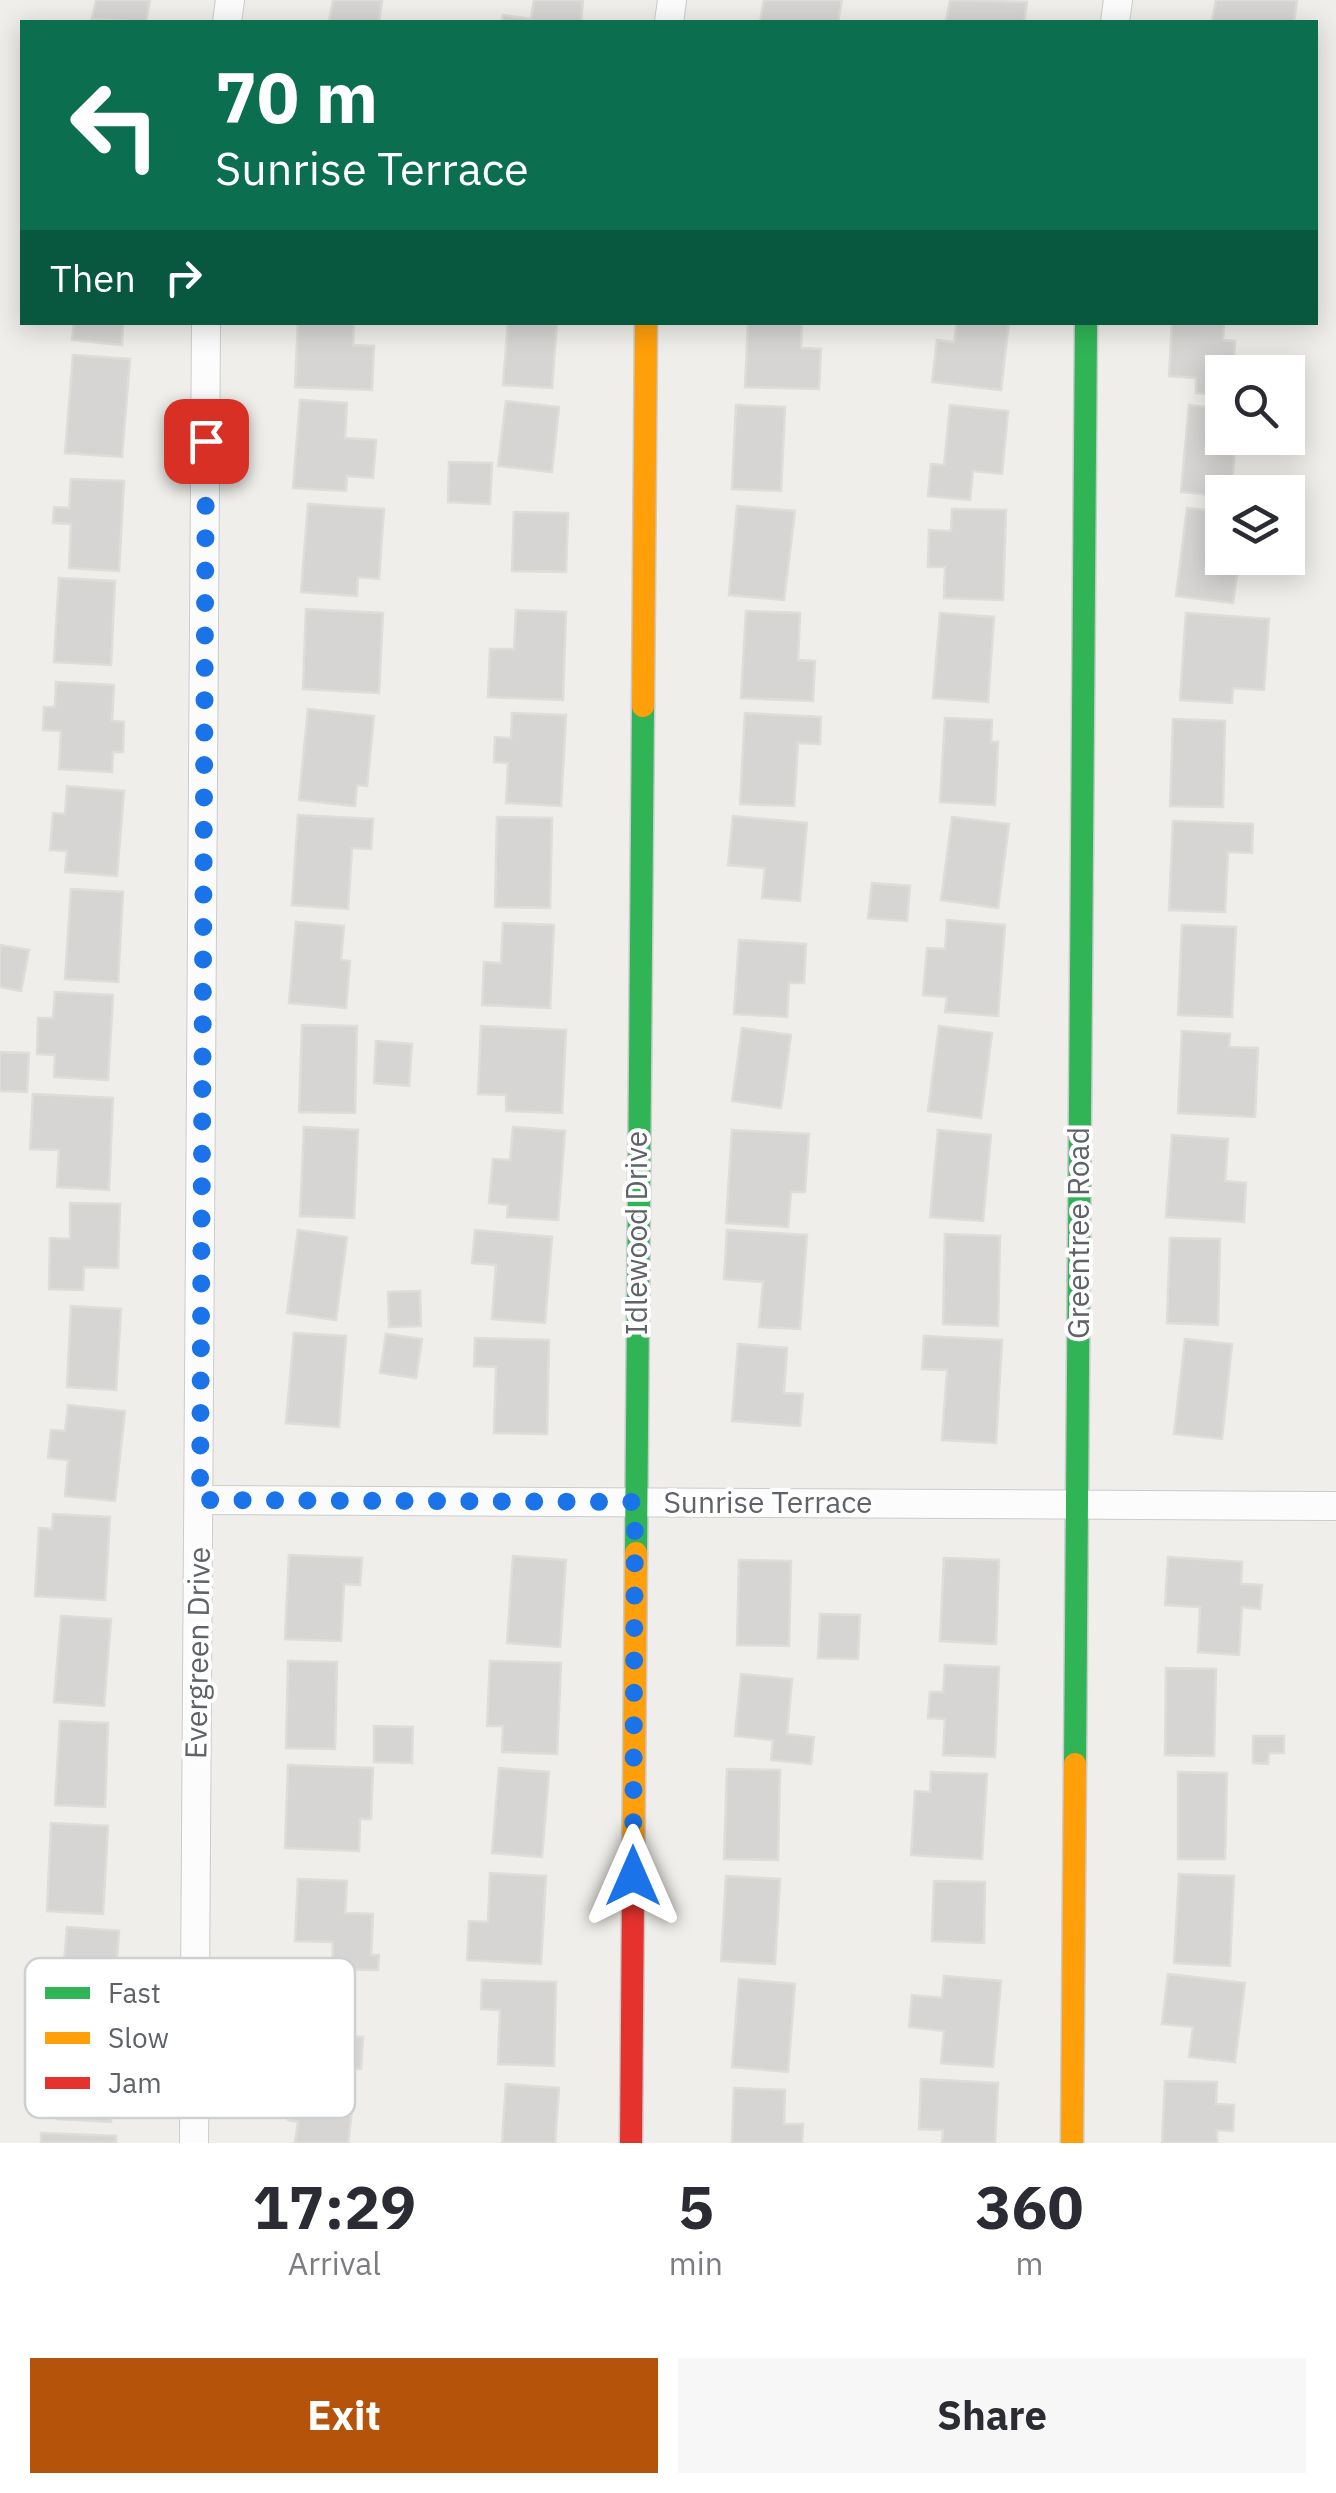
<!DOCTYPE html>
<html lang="en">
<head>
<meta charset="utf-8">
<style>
	body { margin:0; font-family:"IBM Plex Sans",sans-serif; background:#f7f7f7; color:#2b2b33; height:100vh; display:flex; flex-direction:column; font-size:38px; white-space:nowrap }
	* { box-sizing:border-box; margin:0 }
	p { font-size:32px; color:#7c7c81 }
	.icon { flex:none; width:55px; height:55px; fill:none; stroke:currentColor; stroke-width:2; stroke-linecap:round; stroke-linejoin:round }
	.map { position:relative; height:2143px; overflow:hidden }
	.side { display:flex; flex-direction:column; background:#fff; flex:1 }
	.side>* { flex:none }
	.hud { position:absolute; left:20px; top:20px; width:1298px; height:305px; border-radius:0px; box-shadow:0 5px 25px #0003; background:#0b6e4f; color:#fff; overflow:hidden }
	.buttons { position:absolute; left:1205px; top:355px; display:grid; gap:20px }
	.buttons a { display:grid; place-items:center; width:100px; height:100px; border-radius:0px; background:#fff; box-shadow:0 5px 25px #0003; font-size:50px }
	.pin { position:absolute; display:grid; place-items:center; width:85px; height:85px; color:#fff; margin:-42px; border-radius:20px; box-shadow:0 5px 15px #0006 }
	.me { position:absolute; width:110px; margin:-55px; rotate:0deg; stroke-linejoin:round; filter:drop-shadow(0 0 8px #0008) }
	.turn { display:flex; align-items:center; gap:35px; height:210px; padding:0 30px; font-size:45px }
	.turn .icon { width:130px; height:130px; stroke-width:2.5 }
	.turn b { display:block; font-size:70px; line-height:85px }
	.then { display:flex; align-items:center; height:95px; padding:0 30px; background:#0003; gap:20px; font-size:38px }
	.eta { display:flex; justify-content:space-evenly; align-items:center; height:170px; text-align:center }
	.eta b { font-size:60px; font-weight:700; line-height:70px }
	.cta { display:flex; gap:20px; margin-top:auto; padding:20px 30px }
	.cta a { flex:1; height:115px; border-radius:0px; background:#b45309; color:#fff; font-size:40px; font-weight:700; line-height:115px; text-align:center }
	.cta a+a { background:#f7f7f7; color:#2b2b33 }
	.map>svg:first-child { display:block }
	.building { fill:#d6d5d3; stroke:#deddd9; stroke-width:2.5 }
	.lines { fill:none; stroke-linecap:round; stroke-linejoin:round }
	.street-casing { stroke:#cbcccc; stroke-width:30 }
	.fast-casing { stroke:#cacacb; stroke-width:25 }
	.slow-casing { stroke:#cacacb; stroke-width:25 }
	.jam-casing { stroke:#cacacb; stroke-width:25 }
	.street { stroke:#fdfcfc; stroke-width:28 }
	.fast { stroke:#30b455; stroke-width:22 }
	.slow { stroke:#ff9f0a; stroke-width:22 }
	.jam { stroke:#e5322d; stroke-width:22 }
	.route { stroke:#1a73e8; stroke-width:18; stroke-dasharray:0 32.4 }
	.labels { text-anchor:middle; stroke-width:8; stroke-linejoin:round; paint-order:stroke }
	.street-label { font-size:30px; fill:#5f6368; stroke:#fff }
	.key { fill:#fff; stroke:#cfd0d2; stroke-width:2.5 }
	.key-label { font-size:28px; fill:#5f6368 }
</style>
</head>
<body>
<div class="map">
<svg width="1336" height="2143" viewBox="0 0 1336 2143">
	<rect width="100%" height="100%" fill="#efeeea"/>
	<g class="building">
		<polygon points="96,0 150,0 146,22 92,19"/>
		<polygon points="333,0 382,0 379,22 329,22"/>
		<polygon points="534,0 583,0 581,22 502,22 503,15 531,19"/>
		<polygon points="764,0 842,0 838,22 760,22"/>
		<polygon points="950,0 1027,2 1024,22 946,22"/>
		<polygon points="1216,0 1297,0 1294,22 1212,22"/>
		<polygon points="74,322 123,322 122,345 72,340"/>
		<polygon points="298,322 354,322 353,345 374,346 372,390 295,387"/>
		<polygon points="508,322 557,322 552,388 503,385"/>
		<polygon points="748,322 802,322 801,348 821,349 819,389 745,387"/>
		<polygon points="957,322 1009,322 1001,390 932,382 937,340 954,342"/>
		<polygon points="1172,322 1224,322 1223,340 1235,341 1233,372 1222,372 1222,395 1196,393 1196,378 1169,376"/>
		<polygon points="73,355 130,359 122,457 65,453"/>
		<polygon points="300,400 347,403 345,438 376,440 373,478 347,476 346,491 293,488"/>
		<polygon points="506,401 559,407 552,472 498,466"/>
		<polygon points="736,405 785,407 781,491 732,489"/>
		<polygon points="950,405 1008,411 1002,474 973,471 970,500 928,496 931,464 944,465"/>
		<polygon points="1189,405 1222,409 1222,438 1236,438 1231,492 1222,492 1222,496 1181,492"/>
		<polygon points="449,462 492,463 490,504 448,502"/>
		<polygon points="71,479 124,481 119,571 69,568 71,524 53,523 54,507 69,508"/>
		<polygon points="308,504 384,509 379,579 358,577 357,596 301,592"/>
		<polygon points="737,506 795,511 784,600 729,595"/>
		<polygon points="1187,508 1222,512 1222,558 1254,558 1253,561 1239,559 1233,603 1176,596"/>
		<polygon points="952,509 1006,510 1003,600 944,598 945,567 928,567 929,530 951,531"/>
		<polygon points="514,512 568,513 566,572 512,571"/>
		<polygon points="59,578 115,581 111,665 54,662"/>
		<polygon points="306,609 383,613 379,693 303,689"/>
		<polygon points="516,610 566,612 563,700 488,697 490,649 514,649"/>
		<polygon points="746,611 800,613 798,660 815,661 813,701 741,698"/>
		<polygon points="940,613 994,617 988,702 933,698"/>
		<polygon points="1186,613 1269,619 1264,690 1233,688 1232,703 1180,700"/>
		<polygon points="56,682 114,685 112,721 124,722 123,752 113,752 112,772 59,769 61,731 43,730 44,707 55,707"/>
		<polygon points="308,709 374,716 367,786 357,785 355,806 299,800"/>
		<polygon points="512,713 566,715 561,806 506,803 508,763 494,762 495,737 511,738"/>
		<polygon points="745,713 821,717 820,744 798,743 794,806 740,804"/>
		<polygon points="945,718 992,720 991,742 998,742 995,805 940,802"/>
		<polygon points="1173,719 1225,721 1223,807 1170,806"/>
		<polygon points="67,786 124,791 117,876 65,872 67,851 50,850 53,813 65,814"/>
		<polygon points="298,815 373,819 371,849 352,848 348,909 292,905"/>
		<polygon points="733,816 807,823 800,901 762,898 765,868 728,865"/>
		<polygon points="497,817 552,818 550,908 495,907"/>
		<polygon points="952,817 1009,824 998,908 941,900"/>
		<polygon points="1173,821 1253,824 1252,853 1228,852 1225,912 1169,910"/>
		<polygon points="872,883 910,886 907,921 868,918"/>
		<polygon points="71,889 123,892 118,982 65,979"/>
		<polygon points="947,920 1005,925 998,1016 945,1012 947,997 923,995 927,948 945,949"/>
		<polygon points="296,922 344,926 341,960 350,961 346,1008 289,1003"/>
		<polygon points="503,923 554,925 550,1008 482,1005 484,962 501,963"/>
		<polygon points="1182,925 1236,927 1232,1017 1178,1015"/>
		<polygon points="739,940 806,944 804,983 789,983 787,1017 734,1014"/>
		<polygon points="0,945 29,950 21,991 0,987"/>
		<polygon points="55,992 113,995 108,1080 54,1077 55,1055 37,1054 38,1018 53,1018"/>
		<polygon points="302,1025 357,1026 355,1113 299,1112"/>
		<polygon points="481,1026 566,1030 562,1113 506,1111 506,1095 478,1094"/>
		<polygon points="939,1026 992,1033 981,1118 928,1111"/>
		<polygon points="742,1028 791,1035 781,1108 732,1101"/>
		<polygon points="1182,1031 1230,1034 1229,1047 1258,1048 1255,1117 1178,1113"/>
		<polygon points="376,1041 412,1044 409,1086 374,1083"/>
		<polygon points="0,1052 29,1053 27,1092 0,1091"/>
		<polygon points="33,1094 113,1098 109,1190 57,1187 59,1150 30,1149"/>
		<polygon points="304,1127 358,1130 354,1218 300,1216"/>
		<polygon points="513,1127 565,1131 558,1220 507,1217 508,1205 489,1203 493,1159 510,1160"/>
		<polygon points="732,1130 809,1134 805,1192 791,1192 788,1227 726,1223"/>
		<polygon points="938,1130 991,1135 983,1221 930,1217"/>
		<polygon points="1172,1135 1228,1139 1225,1181 1246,1183 1244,1222 1166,1217"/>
		<polygon points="70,1203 120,1204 118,1268 84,1267 83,1290 49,1289 50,1238 70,1239"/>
		<polygon points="298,1230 347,1237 336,1320 287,1313"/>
		<polygon points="475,1230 552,1237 545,1323 492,1319 496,1265 472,1263"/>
		<polygon points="727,1230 807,1235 800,1329 759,1327 763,1282 724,1279"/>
		<polygon points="945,1234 1000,1236 998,1326 943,1324"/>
		<polygon points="1170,1238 1220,1239 1218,1325 1167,1323"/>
		<polygon points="420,1291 421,1326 389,1327 388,1292"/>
		<polygon points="71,1306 121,1309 116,1390 67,1387"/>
		<polygon points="294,1333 346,1336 339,1427 286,1423"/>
		<polygon points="386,1334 422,1339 416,1378 380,1373"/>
		<polygon points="924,1336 1002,1340 996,1443 942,1440 947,1370 922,1369"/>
		<polygon points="475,1338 549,1340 547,1434 494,1433 496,1367 474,1366"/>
		<polygon points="1185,1339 1232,1344 1222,1439 1174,1434"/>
		<polygon points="738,1344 787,1348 784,1393 803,1394 800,1426 732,1421"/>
		<polygon points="68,1405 125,1411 115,1501 65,1496 68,1460 48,1458 51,1430 65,1431"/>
		<polygon points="53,1514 110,1517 105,1600 35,1596 39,1528 52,1529"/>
		<polygon points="289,1555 362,1558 360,1585 344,1584 341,1641 285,1639"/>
		<polygon points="513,1556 566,1560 560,1647 507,1643"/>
		<polygon points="1168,1557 1242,1562 1241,1584 1262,1585 1260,1609 1242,1607 1239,1655 1198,1652 1200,1607 1165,1605"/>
		<polygon points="944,1558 999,1560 996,1644 940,1641"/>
		<polygon points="739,1560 791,1561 789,1646 737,1645"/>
		<polygon points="820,1614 860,1615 858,1659 818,1658"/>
		<polygon points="61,1616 111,1619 104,1706 54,1702"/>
		<polygon points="288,1661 337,1662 335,1749 286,1748"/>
		<polygon points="490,1661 561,1663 557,1754 502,1752 503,1726 487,1726"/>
		<polygon points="945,1665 999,1667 995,1757 943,1755 945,1719 928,1718 930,1692 943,1692"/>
		<polygon points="1166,1668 1216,1669 1214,1756 1165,1755"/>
		<polygon points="741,1674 792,1679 787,1734 814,1737 811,1764 771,1760 773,1740 735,1736"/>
		<polygon points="60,1721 108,1723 105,1807 55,1805"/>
		<polygon points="374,1726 413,1727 412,1763 374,1762"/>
		<polygon points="1253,1736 1284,1736 1284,1753 1269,1753 1268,1764 1253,1763"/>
		<polygon points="288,1765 373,1768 371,1819 360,1819 359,1851 285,1848"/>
		<polygon points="499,1768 549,1772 542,1857 492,1853"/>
		<polygon points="727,1769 780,1770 778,1860 724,1859"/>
		<polygon points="931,1772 987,1774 982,1859 911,1855 915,1791 930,1792"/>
		<polygon points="1178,1772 1227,1773 1225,1859 1178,1859"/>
		<polygon points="51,1823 108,1826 103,1914 47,1911"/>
		<polygon points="490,1873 546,1876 541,1964 467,1960 469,1921 488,1922"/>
		<polygon points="1179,1874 1234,1876 1230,1966 1174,1963"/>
		<polygon points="726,1876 780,1879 775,1964 721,1961"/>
		<polygon points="298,1879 347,1881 345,1913 373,1914 371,1955 379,1955 378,1970 332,1969 333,1942 295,1941"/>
		<polygon points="934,1881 985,1882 984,1943 932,1941"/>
		<polygon points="67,1927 119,1931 113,2017 60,2012"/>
		<polygon points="1168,1974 1245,1983 1235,2062 1189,2057 1193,2027 1162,2024"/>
		<polygon points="944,1976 1001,1981 993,2067 941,2063 944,2031 909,2027 912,1995 942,1998"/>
		<polygon points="297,1977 346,1980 343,2036 363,2037 361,2069 292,2066"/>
		<polygon points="739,1979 795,1984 788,2072 732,2067"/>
		<polygon points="482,1980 556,1982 554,2066 498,2064 500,2010 481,2009"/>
		<polygon points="39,2028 117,2033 111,2122 57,2119 60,2063 37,2061"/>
		<polygon points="293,2079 355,2086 348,2143 295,2143 298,2122 288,2120"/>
		<polygon points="921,2079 998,2083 995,2143 942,2143 943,2130 919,2129"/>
		<polygon points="1165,2081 1217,2082 1216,2104 1234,2105 1233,2131 1217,2130 1217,2143 1162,2143"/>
		<polygon points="506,2084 559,2088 555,2143 502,2143"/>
		<polygon points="734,2088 785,2090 784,2124 803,2124 802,2143 732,2143"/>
		<polygon points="41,2133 116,2136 116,2143 41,2143"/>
	</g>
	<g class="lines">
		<g class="street-casing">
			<g id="street">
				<polyline points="227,22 230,0"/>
				<polyline points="669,22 672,0"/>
				<polyline points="1115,22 1118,0"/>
				<polyline points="199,1500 1336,1506"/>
				<polyline points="194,2143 206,322"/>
			</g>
		</g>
		<g class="fast-casing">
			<g id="fast">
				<polyline points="636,1553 643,706"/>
				<polyline points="1075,1764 1086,322"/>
			</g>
		</g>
		<g class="slow-casing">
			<g id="slow">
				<polyline points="643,706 646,322"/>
				<polyline points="633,1896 636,1553"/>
				<polyline points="1072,2143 1075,1764"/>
			</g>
		</g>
		<g class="jam-casing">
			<polyline id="jam" points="631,2143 633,1896"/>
		</g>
		<use href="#street" class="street"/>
		<use href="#fast" class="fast"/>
		<use href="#slow" class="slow"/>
		<use href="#jam" class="jam"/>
	</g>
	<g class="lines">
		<polyline class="route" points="206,441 200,1500 635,1502 633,1876"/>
	</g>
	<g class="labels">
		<g class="street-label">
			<text transform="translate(637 1233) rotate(-90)" y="10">Idlewood Drive</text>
			<text transform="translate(1079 1233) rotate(-90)" y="10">Greentree Road</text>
			<text x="768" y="1513">Sunrise Terrace</text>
			<text transform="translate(198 1653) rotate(-89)" y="10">Evergreen Drive</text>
		</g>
	</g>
	<rect x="25" y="1958" width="330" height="160" rx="15" class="key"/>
	<rect x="45" y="1987" width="45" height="12" fill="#30b455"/>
	<rect x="45" y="2032" width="45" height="12" fill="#ff9f0a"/>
	<rect x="45" y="2077" width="45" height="12" fill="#e5322d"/>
	<g class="key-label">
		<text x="108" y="2003">Fast</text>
		<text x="108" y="2048">Slow</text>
		<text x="108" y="2093">Jam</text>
	</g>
</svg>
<div class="buttons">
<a><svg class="icon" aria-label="search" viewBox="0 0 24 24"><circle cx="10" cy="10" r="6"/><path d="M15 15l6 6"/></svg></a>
<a><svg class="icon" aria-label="layers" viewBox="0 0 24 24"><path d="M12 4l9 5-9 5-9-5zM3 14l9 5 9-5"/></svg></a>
</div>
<div class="pin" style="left:206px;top:441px;background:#d93025"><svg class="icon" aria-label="arrive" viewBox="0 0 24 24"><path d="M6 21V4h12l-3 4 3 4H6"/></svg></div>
<svg class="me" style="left:633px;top:1876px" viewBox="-20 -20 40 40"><path d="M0-17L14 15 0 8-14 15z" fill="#1a73e8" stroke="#fff" stroke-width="4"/></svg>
<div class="hud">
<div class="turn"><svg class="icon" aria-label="left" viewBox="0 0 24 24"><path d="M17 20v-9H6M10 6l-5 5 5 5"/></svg><div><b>70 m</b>Sunrise Terrace</div></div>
<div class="then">Then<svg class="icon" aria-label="right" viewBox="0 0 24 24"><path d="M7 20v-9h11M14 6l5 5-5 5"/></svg></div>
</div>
</div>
<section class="side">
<div class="eta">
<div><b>17:29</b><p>Arrival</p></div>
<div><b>5</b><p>min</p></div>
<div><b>360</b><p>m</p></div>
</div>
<div class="cta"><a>Exit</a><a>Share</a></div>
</section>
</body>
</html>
